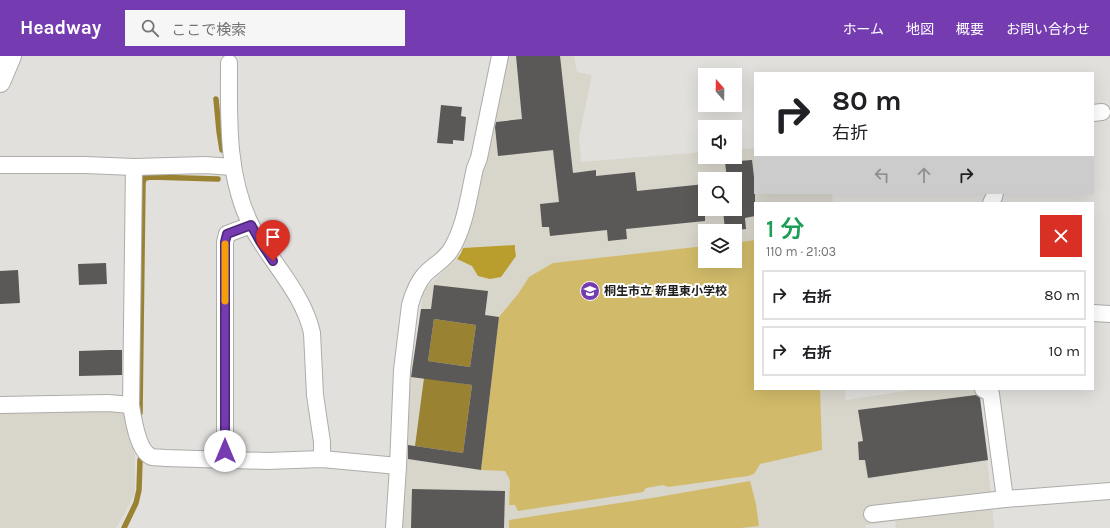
<!DOCTYPE html>
<html lang="ja">
<head>
<meta charset="utf-8">
<style>
	body { margin:0; font-family:Karla,"Noto Sans JP",sans-serif; background:#f6f6f6; color:#202124; height:100vh; display:flex; flex-direction:column; font-size:15px; white-space:nowrap }
	* { box-sizing:border-box; margin:0 }
	p { font-size:13px; color:#757577 }
	.icon { flex:none; width:22px; height:22px; fill:none; stroke:currentColor; stroke-width:2; stroke-linecap:round; stroke-linejoin:round }
	.map { position:relative; flex:1; overflow:hidden }
	.details { position:absolute; left:754px; top:146px; width:340px; height:188px; display:flex; flex-direction:column; background:#fff; border-radius:0px; box-shadow:0 4px 16px #0002 }
	.details>* { flex:none }
	.top-card { position:absolute; left:754px; top:16px; width:340px; height:122px; border-radius:0px; box-shadow:0 4px 16px #0002; background:#fff; color:#202124; overflow:hidden }
	.needle { width:26px; rotate:340deg }
	.controls { position:absolute; left:698px; top:12px; display:grid; gap:8px }
	.controls a { display:grid; place-items:center; width:44px; height:44px; border-radius:0px; background:#fff; box-shadow:0 4px 16px #0002; font-size:20px }
	.pin { position:absolute; display:grid; place-items:center; width:34px; height:34px; color:#fff; margin:-41px -17px; border-radius:50% 50% 50% 0; rotate:-45deg; box-shadow:0 0 4px #0007 }
	.pin .icon { rotate:45deg }
	.me { position:absolute; width:44px; margin:-22px; rotate:0deg; stroke-linejoin:round; filter:drop-shadow(0 0 3px #0008) }
	.turn { display:flex; align-items:center; gap:14px; height:84px; padding:0 12px; font-size:18px }
	.turn .icon { width:52px; height:52px; stroke-width:2.5 }
	.turn b { display:block; font-size:28px; line-height:34px }
	.lanes { display:flex; align-items:center; height:38px; padding:0 12px; background:#0003; justify-content:center; gap:20px; direction:ltr }
	.lanes .off { opacity:.35 }
	.round { display:grid; place-items:center; flex:none; width:42px; height:42px; border-radius:0px; background:#f6f6f6 }
	.head { display:flex; align-items:center; justify-content:space-between; height:68px; padding:0 12px }
	h1 { font-size:24px; font-weight:600; line-height:30px; color:#1e9e55 }
	ul { padding:0; list-style:none }
	li { display:flex; align-items:center; gap:12px; height:50px; margin:0 8px 6px; padding:0 4px; border:2px solid #e0e0e0; border-radius:0px }
	li div { flex:1 }
	li b { display:block; font-size:15px }
	li em { font-style:normal }
	header { display:flex; align-items:center; gap:24px; box-sizing:border-box; height:56px; padding:0 20px; background:#753cb2; color:#fff }
	header strong { font-size:19px }
	nav { display:flex; gap:22px; margin-inline-start:auto; font-size:14px }
	.search { width:280px; height:36px; background:#f6f6f6; display:flex; align-items:center; gap:10px; box-sizing:border-box; padding:0 14px; border-radius:0px; color:#757577; font-size:15px }
	.map>svg:first-child { display:block }
	.built { fill:#d8d5cb; fill-rule:evenodd }
	.green { fill:#d1bb6a }
	.forest { fill:#ba9e2d }
	.water { fill:#998332 }
	.lines { fill:none; stroke-linecap:round; stroke-linejoin:round }
	.stream { stroke:#998332; stroke-width:5.5 }
	.building { fill:#5a5957; fill-rule:evenodd }
	.minor-casing { stroke:#adaca9; stroke-width:18 }
	.tertiary-casing { stroke:#adaca9; stroke-width:22 }
	.minor { stroke:#fff; stroke-width:16 }
	.tertiary { stroke:#fff; stroke-width:20 }
	.route-casing { stroke:#4c2774; stroke-width:10 }
	.route { stroke:#753cb2; stroke-width:7 }
	.slow { stroke:#f59e0b; stroke-width:7 }
	.labels { text-anchor:middle; stroke-width:4; stroke-linejoin:round; paint-order:stroke }
	.poi-label { font-size:12px; font-weight:bold; fill:#1e1e1d; stroke:#fff; text-anchor:start }
</style>
</head>
<body>
<header>
<strong>Headway</strong>
<div class="search"><svg class="icon" aria-label="search" viewBox="0 0 24 24"><circle cx="10" cy="10" r="6"/><path d="M15 15l6 6"/></svg>ここで検索</div>
<nav><a>ホーム</a><a>地図</a><a>概要</a><a>お問い合わせ</a></nav>
</header>
<div class="map">
<svg width="1110" height="472" viewBox="0 0 1110 472">
	<rect width="100%" height="100%" fill="#e1e0dd"/>
	<g class="built">
		<path d="M506,0H574L577,16L592,19L579,81L581,106L705,96V101H735V94L755,92V137H832L833,147H755V333H845L846,344L918,333H974L979,339L991,437L994,472H896L895,465L865,469L866,472H401L404,403L412,310L423,239L427,231L457,203L461,197L463,192V187ZM705,123H735V153H705ZM705,175H735V205H705Z"/>
		<polygon points="115,354 124,358 129,368 135,399 135,437 124,459 116,472 0,472 0,355"/>
	</g>
	<g class="green">
		<polygon points="755,184 755,333 820,333 822,394 760,408 754,418 748,420 668,431 663,429 646,432 643,436 518,455 515,449 509,449 510,424 505,415 481,414 499,261 518,238 529,221 553,207 705,190 705,205 735,205 735,187"/>
		<polygon points="750,425 756,448 759,470 741,472 509,472 509,464 658,441"/>
	</g>
	<polygon class="forest" points="515,189 515,194 516,200 501,221 490,223 478,220 472,210 457,203 461,197 463,192"/>
	<g class="water">
		<polygon points="434,263 476,269 470,311 428,305"/>
		<polygon points="424,322 472,329 463,397 415,390"/>
	</g>
	<g class="lines">
		<g class="stream">
			<polyline points="216,43 219,75 222,94"/>
			<polyline points="140,357 143,126 145,122 151,121 218,123"/>
			<polyline points="124,472 136,447 139,434 140,404"/>
		</g>
	</g>
	<g class="building">
		<polygon points="516,0 560,0 573,117 596,114 596,120 635,116 637,135 705,128 705,165 626,173 627,183 608,185 607,174 550,180 549,171 542,171 540,148 559,146 553,94 498,100 495,71 496,66 522,63"/>
		<polygon points="441,49 462,51 461,60 466,61 464,85 453,84 453,88 437,87"/>
		<polygon points="752,104 755,130 755,160 745,162 746,173 725,175 723,153 735,153 735,123 727,123 725,106"/>
		<polygon points="106,207 107,228 79,229 78,208"/>
		<polygon points="18,214 20,247 0,248 0,215"/>
		<path d="M434,229L488,235L485,259L499,261L481,414L408,403V389L463,397L472,329L411,321L421,253H431ZM434,263L476,269L470,311L428,305Z"/>
		<polygon points="109,294 122,294 122,319 79,320 79,295"/>
		<polygon points="976,339 980,342 988,404 868,422 865,404 859,404 858,386 863,385 858,354"/>
		<polygon points="412,433 505,435 504,472 411,472"/>
	</g>
	<g class="lines">
		<g class="minor-casing">
			<g id="minor">
				<path d="M229,7C229,61 226,119 251,169C270,206 303,236 312,277L315,339L322,386V403"/>
				<polyline points="1093,57 1102,56"/>
				<polyline points="0,109 85,109 134,111 205,109 233,111"/>
				<path d="M134,111L131,349C133,362 138,396 152,401C156,402 161,401 165,402L267,405L322,403L398,410"/>
				<polyline points="991,147 994,141 995,137"/>
				<polyline points="1093,257 1110,258"/>
				<polyline points="983,333 991,338 1005,443"/>
				<polyline points="0,349 108,347 131,349"/>
				<polyline points="225,404 225,186 227,178 251,169"/>
				<polyline points="872,458 1005,443 1110,435"/>
				<path d="M394,472L398,410L402,314L410,249C413,238 417,227 425,218C433,210 443,205 450,195C465,173 469,138 475,112L479,102L500,0"/>
			</g>
		</g>
		<g class="tertiary-casing">
			<polyline id="tertiary" points="0,26 11,0"/>
		</g>
		<use href="#minor" class="minor"/>
		<use href="#tertiary" class="tertiary"/>
	</g>
	<g class="lines">
		<g class="route-casing">
			<polyline id="route" points="225,395 225,186 227,178 251,169 260,185 273,205"/>
		</g>
		<use href="#route" class="route"/>
		<polyline class="slow" points="225,245 225,188"/>
	</g>
	<defs>
		<g id="school-disc" transform="scale(1)"><circle r="9.5" fill="#753cb2" stroke="#fff"/><path d="M0-5L7-2L0 1L-7-2ZM-4 1L0 2.5L4 1V4Q0 6-4 4Z" fill="#fff"/></g>
	</defs>
	<g fill-rule="evenodd">
		<use href="#school-disc" x="590" y="235"/>
	</g>
	<g class="labels">
		<g class="poi-label">
			<text x="604" y="239">桐生市立 新里東小学校</text>
		</g>
	</g>
</svg>
<div class="controls">
<a><svg class="needle" viewBox="-14 -14 28 28"><path d="M0-13l5 13h-10z" fill="#e53935"/><path d="M0 13l5-13h-10z" fill="#757577"/></svg></a>
<a><svg class="icon" aria-label="sound" viewBox="0 0 24 24"><path d="M4 9h4l5-4v14l-5-4H4zM17 9q2 3 0 6"/></svg></a>
<a><svg class="icon" aria-label="search" viewBox="0 0 24 24"><circle cx="10" cy="10" r="6"/><path d="M15 15l6 6"/></svg></a>
<a><svg class="icon" aria-label="layers" viewBox="0 0 24 24"><path d="M12 4l9 5-9 5-9-5zM3 14l9 5 9-5"/></svg></a>
</div>
<div class="pin" style="left:273px;top:205px;background:#d93025"><svg class="icon" aria-label="arrive" viewBox="0 0 24 24"><path d="M6 21V4h12l-3 4 3 4H6"/></svg></div>
<svg class="me" style="left:225px;top:395px" viewBox="-20 -20 40 40"><circle r="19" fill="#fff"/><path d="M0-13L10 11 0 6-10 11z" fill="#753cb2"/></svg>
<div class="top-card">
<div class="turn"><svg class="icon" aria-label="right" viewBox="0 0 24 24"><path d="M7 20v-9h11M14 6l5 5-5 5"/></svg><div><b>80 m</b>右折</div></div>
<div class="lanes"><svg class="icon off" aria-label="left" viewBox="0 0 24 24"><path d="M17 20v-9H6M10 6l-5 5 5 5"/></svg><svg class="icon off" aria-label="ahead" viewBox="0 0 24 24"><path d="M12 20V5M6 11l6-6 6 6"/></svg><svg class="icon" aria-label="right" viewBox="0 0 24 24"><path d="M7 20v-9h11M14 6l5 5-5 5"/></svg></div>
</div>
<section class="details">
<div class="head"><div><h1>1 分</h1><p>110 m · 21:03</p></div><a class="round" style="background:#d93025;color:#fff"><svg class="icon" aria-label="close" viewBox="0 0 24 24"><path d="M6 6l12 12M18 6L6 18"/></svg></a></div>
<ul>
<li><svg class="icon" aria-label="right" viewBox="0 0 24 24"><path d="M7 20v-9h11M14 6l5 5-5 5"/></svg><div><b>右折</b></div><em>80 m</em></li>
<li><svg class="icon" aria-label="right" viewBox="0 0 24 24"><path d="M7 20v-9h11M14 6l5 5-5 5"/></svg><div><b>右折</b></div><em>10 m</em></li>
</ul>
</section>
</div>
</body>
</html>
